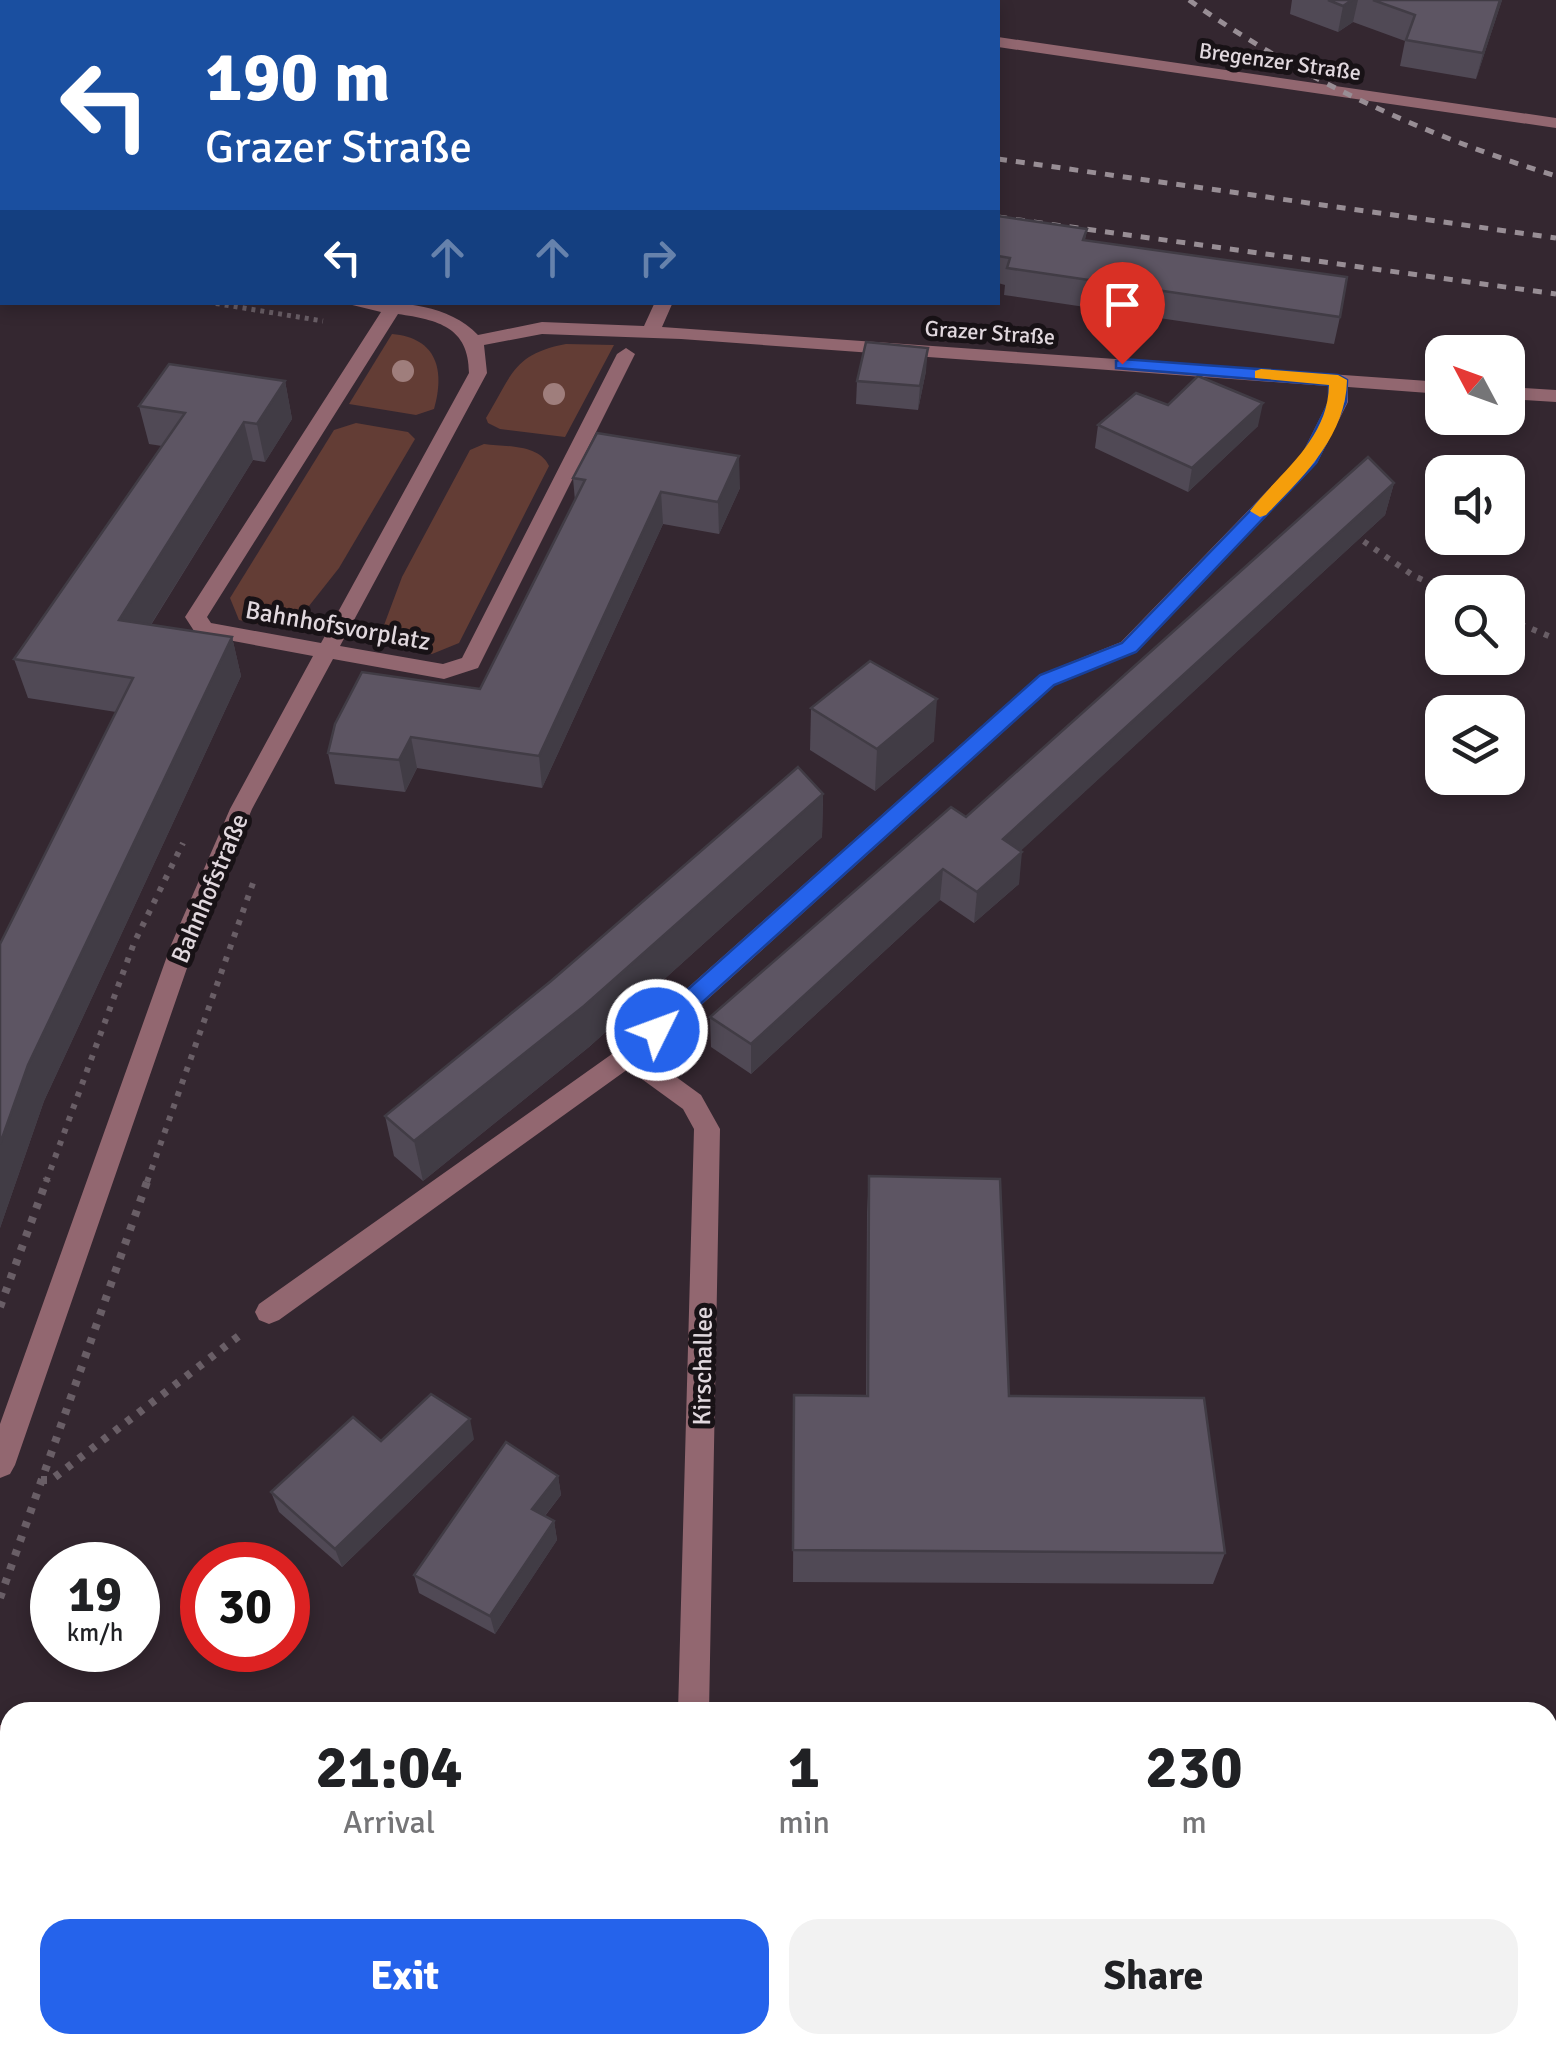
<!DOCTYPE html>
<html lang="en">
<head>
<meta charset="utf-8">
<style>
	body { margin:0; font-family:Signika,sans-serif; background:#f2f2f2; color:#202124; height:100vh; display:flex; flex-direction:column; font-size:38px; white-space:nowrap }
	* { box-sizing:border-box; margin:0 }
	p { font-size:32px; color:#757577 }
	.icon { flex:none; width:55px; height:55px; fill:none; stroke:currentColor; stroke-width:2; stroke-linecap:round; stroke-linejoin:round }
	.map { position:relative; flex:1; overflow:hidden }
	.details { position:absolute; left:0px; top:1702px; width:1558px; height:352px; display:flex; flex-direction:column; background:#fff; border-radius:30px 30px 0 0; box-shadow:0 5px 15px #0003 }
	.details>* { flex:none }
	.banner { position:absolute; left:0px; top:0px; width:1000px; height:305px; box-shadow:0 5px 15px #0003; background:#1a4fa0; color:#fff; overflow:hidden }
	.needle { width:65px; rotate:311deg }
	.tools { position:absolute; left:1425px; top:335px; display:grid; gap:20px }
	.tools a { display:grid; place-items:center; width:100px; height:100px; border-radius:20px; background:#fff; box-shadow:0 5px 15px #0003; font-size:50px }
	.speed { position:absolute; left:30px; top:1542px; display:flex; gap:20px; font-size:50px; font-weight:700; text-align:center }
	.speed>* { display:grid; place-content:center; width:130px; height:130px; border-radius:50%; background:#fff; box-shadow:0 5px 15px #0003; line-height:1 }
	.speed small { font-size:25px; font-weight:400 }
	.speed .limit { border:15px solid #d22; background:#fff; color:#111 }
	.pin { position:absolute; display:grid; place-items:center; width:85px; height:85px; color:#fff; margin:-102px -42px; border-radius:50% 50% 50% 0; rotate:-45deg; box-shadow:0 0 10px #0007 }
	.pin .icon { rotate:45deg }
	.me { position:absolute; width:110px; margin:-55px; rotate:48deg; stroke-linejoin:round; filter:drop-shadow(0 0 8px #0008) }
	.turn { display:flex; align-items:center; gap:35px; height:210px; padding:0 40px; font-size:45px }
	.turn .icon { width:130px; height:130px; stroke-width:2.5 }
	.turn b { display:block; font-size:70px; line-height:85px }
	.lanes { display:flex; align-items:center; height:95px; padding:0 40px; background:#0003; justify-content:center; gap:50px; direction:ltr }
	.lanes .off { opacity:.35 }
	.eta { display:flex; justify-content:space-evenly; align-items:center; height:170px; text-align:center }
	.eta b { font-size:60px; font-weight:700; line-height:70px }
	.button { display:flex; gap:20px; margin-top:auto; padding:20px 40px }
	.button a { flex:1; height:115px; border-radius:30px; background:#2563eb; color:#fff; font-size:40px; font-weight:700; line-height:115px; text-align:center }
	.button a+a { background:#f2f2f2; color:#202124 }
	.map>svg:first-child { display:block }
	.green { fill:#633d35 }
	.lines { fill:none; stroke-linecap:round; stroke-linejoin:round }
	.path-far2 { stroke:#695e66; stroke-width:5; stroke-dasharray:4 5; stroke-linecap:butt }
	.path-far1 { stroke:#695e66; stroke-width:6; stroke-dasharray:5 8; stroke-linecap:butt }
	.path { stroke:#695e66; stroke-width:8; stroke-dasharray:6 9; stroke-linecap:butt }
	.minor { fill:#926770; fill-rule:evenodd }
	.rail { stroke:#988e95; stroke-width:5; stroke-dasharray:9 9; stroke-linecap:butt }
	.tree { fill:#9f7e7c }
	.wall { fill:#504955 }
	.shaded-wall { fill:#413c45 }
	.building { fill:#5d5563; stroke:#413c45; stroke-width:2.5 }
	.route { fill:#2563eb; stroke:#184099; stroke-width:2.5 }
	.slow { fill:#f59e0b }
	.labels { text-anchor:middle; stroke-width:10; stroke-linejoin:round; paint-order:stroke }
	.far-street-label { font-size:22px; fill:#e1d8de; stroke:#181216 }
	.street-label { font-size:25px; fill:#e1d8de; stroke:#181216 }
</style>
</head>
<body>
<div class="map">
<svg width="1556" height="2053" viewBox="0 0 1556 2053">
	<rect width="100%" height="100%" fill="#342730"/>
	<g class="green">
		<path d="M392,334C437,338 445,370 434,409L416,415L349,404Z"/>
		<path d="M566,344L614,345L565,437L500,429L488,423L486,418C512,375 513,354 566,344Z"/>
		<polygon points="356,423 408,432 415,439 339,568 290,630 239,620 230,598 334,430"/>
		<path d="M484,444C506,447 539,444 549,466L459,643L432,654L377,644L402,577L470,450Z"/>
		<polygon points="0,1807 10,1807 10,1974 0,2016"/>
	</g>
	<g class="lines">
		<polyline class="path-far2" points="207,302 323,321"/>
		<g class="path-far1">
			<polyline points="1353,534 1414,576 1450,592"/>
			<polyline points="1508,619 1556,639"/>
			<polyline points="46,1182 134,943 183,843"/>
			<polyline points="147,1182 253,883"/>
		</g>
		<g class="path">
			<polyline points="0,1307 47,1179"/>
			<polyline points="41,1480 51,1480 244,1332"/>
			<polyline points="0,1598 148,1179"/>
			<polyline points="31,2053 33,2045"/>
		</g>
		<g class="minor">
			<polygon points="705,0 737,0 739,2 707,2"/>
			<polygon points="998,37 1556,118 1556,128 998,47"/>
			<rect x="0" y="242" width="2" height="10"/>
			<path d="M340,302C386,302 444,299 478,335L542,322L644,326L655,302H673L662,327L1442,382V394L1348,387V402L1317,463L1137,652L1055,685L646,1055L701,1095L720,1129L709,1712H678L694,1129L683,1109L628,1069L279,1320L269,1324L259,1320L255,1312L259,1304L619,1049L1039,675L1121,642L1301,456L1328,402V386L681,339L542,334L484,345L487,373L340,646L443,664L462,658L617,354L626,348L635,354L478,668L444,679L333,659L252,809L195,945L15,1465L10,1474L0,1478V1424L171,945L230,809L313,656L196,634L185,617L381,312ZM398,314C438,320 469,327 469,373L321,643L211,623L207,617Z"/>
			<polygon points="1508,387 1556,390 1556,402 1508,399"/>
			<polygon points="0,1725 10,1726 10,1758 0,1757"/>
			<rect x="1548" y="1833" width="8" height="32"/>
		</g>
		<g class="rail">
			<path d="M1189,0C1302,80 1424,135 1556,176"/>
			<polyline points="998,159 1556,238"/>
			<polyline points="998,217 1556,294"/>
		</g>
	</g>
	<g class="tree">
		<circle cx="403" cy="371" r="11"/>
		<circle cx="554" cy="394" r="11"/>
	</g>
	<g class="wall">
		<polygon points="1292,0 1502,0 1476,79 1400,66 1405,41 1353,22 1338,32 1290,14"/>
		<polygon points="998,216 1087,229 1085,240 1340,317 1334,344 1004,295 1005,285 998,283"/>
		<polygon points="926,371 918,410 856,404 857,381"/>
		<polygon points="285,381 292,419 265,462 253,460 151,625 232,637 241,676 44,1101 0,1228 0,944 116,712 28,698 14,659 162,446 149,444 139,406"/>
		<polygon points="1168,405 1258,426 1188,492 1095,448 1098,425"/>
		<polygon points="573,478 740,488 719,534 663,524 542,788 417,768 405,792 335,784 328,753 480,689 575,501"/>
		<polygon points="1394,483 1385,515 1020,851 1019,884 974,923 940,900 751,1074 711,1047 710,1017"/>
		<polygon points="811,708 934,741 875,791 810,750"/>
		<polygon points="823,794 822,837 589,1047 423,1181 394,1156 385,1116"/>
		<polygon points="869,1176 1009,1396 1225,1553 1213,1584 793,1582 794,1395 866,1396 867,1213"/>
		<polygon points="474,1439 342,1567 279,1512 271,1492"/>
		<polygon points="558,1476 561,1495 545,1516 554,1521 557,1540 495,1634 419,1593 414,1575"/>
		<polygon points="1211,2045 1330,2045 1332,2053 1210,2053 1209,2048"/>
	</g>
	<g class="shaded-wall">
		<polygon points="1352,0 1358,0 1353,22 1338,32 1343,6"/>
		<polygon points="1500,0 1502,0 1476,79 1483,53"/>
		<polygon points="928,348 926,371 918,410 920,386"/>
		<polygon points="285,381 292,419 265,462 257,424"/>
		<polygon points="1263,403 1258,426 1188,492 1192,468"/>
		<polygon points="244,422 253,460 130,658 119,620"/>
		<polygon points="739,456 740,488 719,534 718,502"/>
		<polygon points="1394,483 1385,515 999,871 1003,839"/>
		<polygon points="661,492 663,524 542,788 539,756"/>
		<polygon points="232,637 241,676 44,1101 0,1228 0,1144 28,1065"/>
		<polygon points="937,699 934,741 875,791 877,749"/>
		<polygon points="411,737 417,768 405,792 399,760"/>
		<polygon points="823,794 822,837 589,1047 423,1181 414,1141"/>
		<polygon points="1022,852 1019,884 974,923 977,892"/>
		<polygon points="943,869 940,900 751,1074 751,1044"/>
		<polygon points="470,1419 474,1439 342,1567 335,1549"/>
		<polygon points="558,1476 561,1495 535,1528 532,1509"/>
		<polygon points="554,1521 557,1540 495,1634 490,1616"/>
		<polygon points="293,2045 311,2045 310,2053 292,2053"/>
	</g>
	<g class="building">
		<polygon points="1328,0 1352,0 1343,6"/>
		<polygon points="1373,0 1500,0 1483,53 1406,40 1415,15"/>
		<polygon points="998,216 1087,229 1083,240 1347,277 1340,317 1007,268 1010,258 998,256"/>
		<polygon points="866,342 928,348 920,386 857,381"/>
		<polygon points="169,364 285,381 257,424 244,422 119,620 232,637 28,1065 0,1144 0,944 133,678 14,659 185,413 139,406"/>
		<polygon points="1198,376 1263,403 1192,468 1098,425 1136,393 1168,405"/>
		<polygon points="597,433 739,456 718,502 661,492 539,756 411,737 399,760 328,753 335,724 362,672 480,689 585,480 573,478"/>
		<polygon points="1368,457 1394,483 1003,839 1022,852 977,892 943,869 751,1044 710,1017 951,807 966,817"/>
		<polygon points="870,661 937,699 877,749 811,708"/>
		<polygon points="798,767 823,794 584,1006 414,1141 385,1116 551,981"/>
		<polygon points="869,1176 1000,1179 1009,1396 1204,1398 1225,1553 793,1550 794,1395 868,1396"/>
		<polygon points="431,1394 470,1419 335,1549 271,1492 353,1417 381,1441"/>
		<polygon points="506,1442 558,1476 532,1509 554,1521 490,1616 414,1575"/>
		<polygon points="85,2045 293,2045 292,2053 84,2053"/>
		<polygon points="1222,2045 1330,2045 1332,2053 1223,2053"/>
	</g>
	<polygon class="route" points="1122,359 1338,375 1347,380 1346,402 1316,463 1136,652 1054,685 665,1036 649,1036 646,1030 649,1024 1040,675 1122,643 1302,457 1329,402 1329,385 1116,368 1116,361"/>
	<path class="slow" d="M1261,369L1338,375L1347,380C1346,436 1303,477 1266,515L1260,517L1250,511C1281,471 1328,440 1329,385L1255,378V371Z"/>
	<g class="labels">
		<g class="far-street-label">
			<text transform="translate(1280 61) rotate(8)" y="8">Bregenzer Straße</text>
			<text transform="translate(990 332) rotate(4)" y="8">Grazer Straße</text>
		</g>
		<g class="street-label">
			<text transform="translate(338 625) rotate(10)" y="9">Bahnhofsvorplatz</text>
			<text transform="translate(209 888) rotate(-67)" y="9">Bahnhofstraße</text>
			<text transform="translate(702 1366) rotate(-89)" y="9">Kirschallee</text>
		</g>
	</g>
</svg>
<div class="tools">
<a><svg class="needle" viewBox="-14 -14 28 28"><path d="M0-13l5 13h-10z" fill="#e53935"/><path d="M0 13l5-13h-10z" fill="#757577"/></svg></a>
<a><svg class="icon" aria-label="sound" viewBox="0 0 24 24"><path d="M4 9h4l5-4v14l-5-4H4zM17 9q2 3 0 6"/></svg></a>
<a><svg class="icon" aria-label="search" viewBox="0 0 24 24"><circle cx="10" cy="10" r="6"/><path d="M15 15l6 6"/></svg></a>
<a><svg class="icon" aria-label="layers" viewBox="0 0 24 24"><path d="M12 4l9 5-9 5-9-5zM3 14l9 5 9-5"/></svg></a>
</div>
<div class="speed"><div>19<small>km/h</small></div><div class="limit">30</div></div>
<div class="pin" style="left:1122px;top:364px;background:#d93025"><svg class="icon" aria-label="arrive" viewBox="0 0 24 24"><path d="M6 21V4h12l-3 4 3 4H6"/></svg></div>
<svg class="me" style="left:657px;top:1030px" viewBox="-20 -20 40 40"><circle r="17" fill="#2563eb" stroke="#fff" stroke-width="3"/><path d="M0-11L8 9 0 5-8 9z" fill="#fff"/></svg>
<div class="banner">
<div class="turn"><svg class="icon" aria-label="left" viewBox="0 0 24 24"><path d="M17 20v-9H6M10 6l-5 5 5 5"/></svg><div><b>190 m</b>Grazer Straße</div></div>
<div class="lanes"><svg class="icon" aria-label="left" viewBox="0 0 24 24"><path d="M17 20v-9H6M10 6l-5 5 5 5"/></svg><svg class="icon off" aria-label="ahead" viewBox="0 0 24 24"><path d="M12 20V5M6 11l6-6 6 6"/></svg><svg class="icon off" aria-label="ahead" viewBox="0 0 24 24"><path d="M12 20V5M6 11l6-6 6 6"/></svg><svg class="icon off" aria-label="right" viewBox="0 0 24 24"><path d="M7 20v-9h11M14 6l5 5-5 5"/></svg></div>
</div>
<section class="details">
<div class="eta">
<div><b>21:04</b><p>Arrival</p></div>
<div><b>1</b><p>min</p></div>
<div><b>230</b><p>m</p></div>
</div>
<div class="button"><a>Exit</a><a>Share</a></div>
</section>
</div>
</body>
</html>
